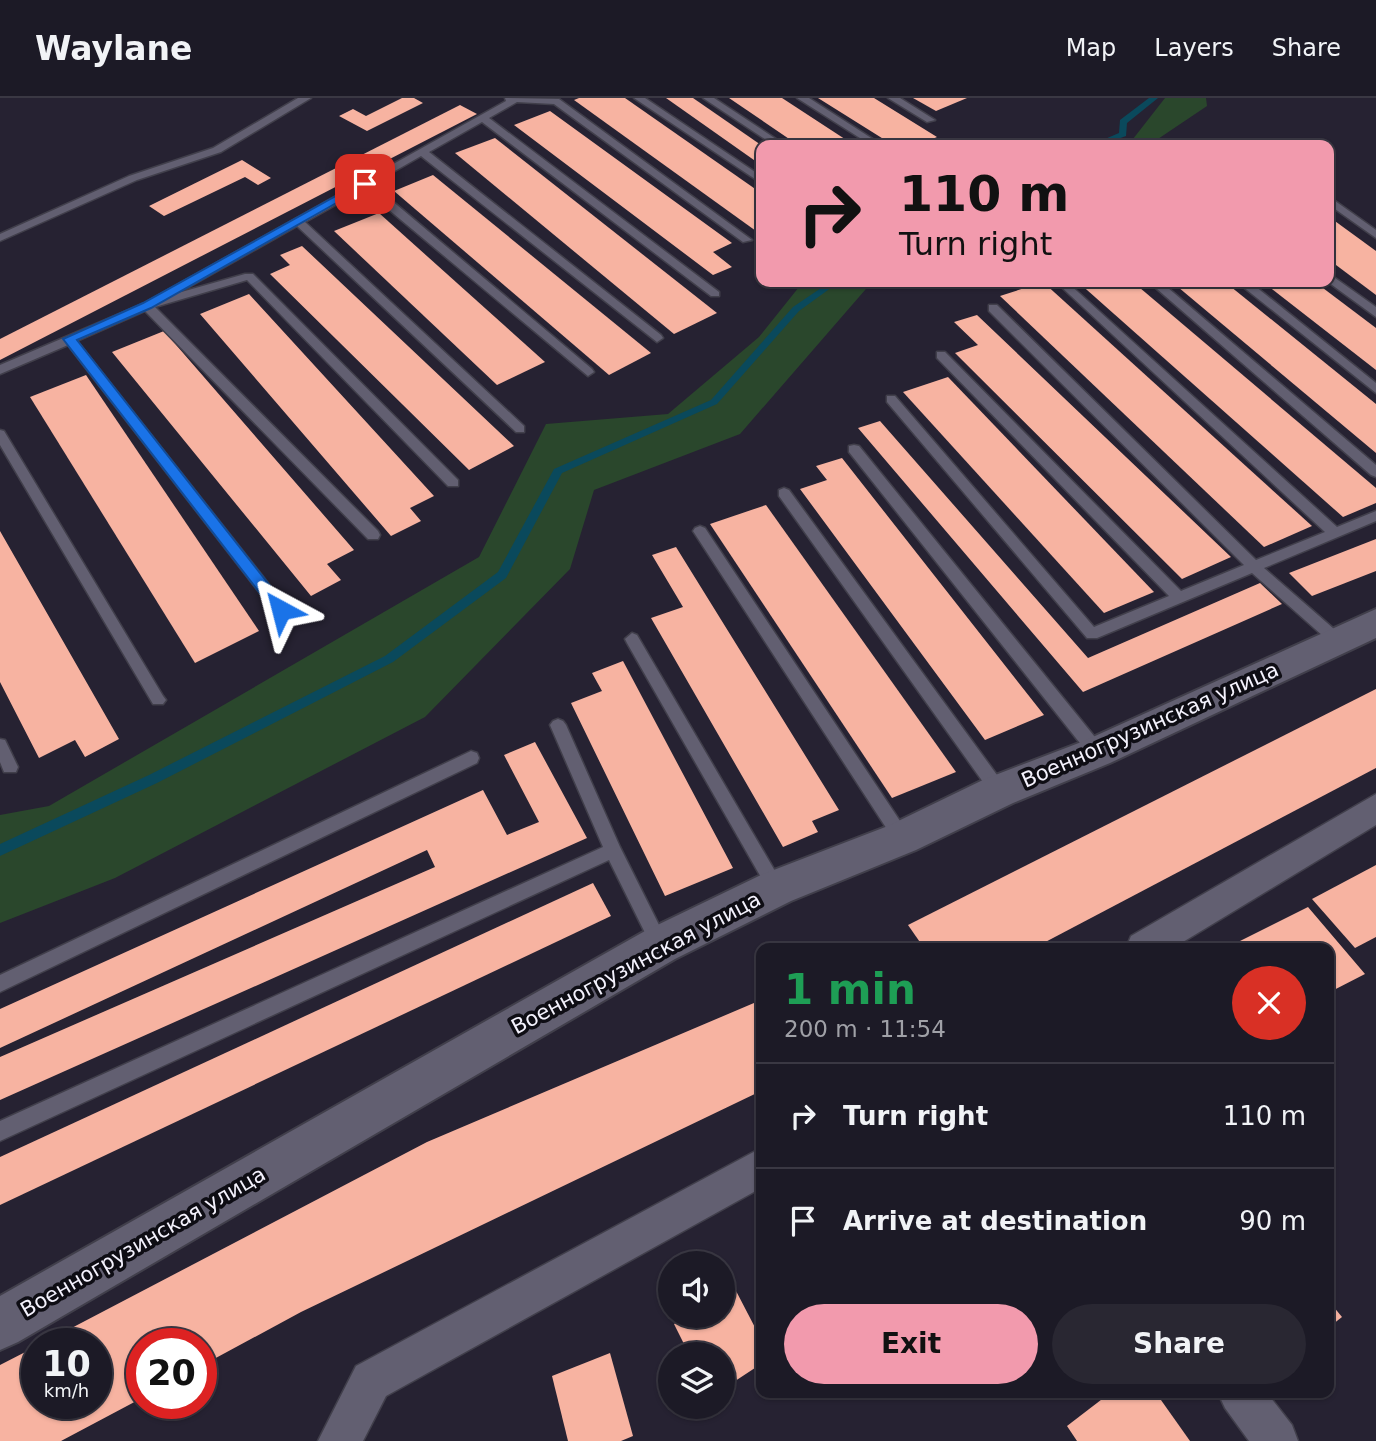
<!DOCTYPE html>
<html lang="en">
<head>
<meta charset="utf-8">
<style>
	body { margin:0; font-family:"DejaVu Sans",sans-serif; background:#292732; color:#f1f3f6; height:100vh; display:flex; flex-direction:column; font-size:26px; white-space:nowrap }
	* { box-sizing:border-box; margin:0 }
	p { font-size:23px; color:#a0a1a7 }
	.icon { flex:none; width:38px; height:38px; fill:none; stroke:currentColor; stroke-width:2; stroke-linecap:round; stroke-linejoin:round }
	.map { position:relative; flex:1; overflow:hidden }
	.panel { position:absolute; left:756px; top:845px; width:578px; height:455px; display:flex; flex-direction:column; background:#1c1a26; border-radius:14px; box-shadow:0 2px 5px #0004,0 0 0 2px #3a3843 }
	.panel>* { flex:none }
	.guide { position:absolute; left:756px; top:42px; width:578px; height:147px; border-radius:14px; box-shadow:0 2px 5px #0004,0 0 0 2px #3a3843; background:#f29aad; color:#111; overflow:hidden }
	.fabs { position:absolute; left:658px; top:1153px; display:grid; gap:14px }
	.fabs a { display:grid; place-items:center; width:77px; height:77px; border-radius:50%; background:#1c1a26; box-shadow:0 2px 5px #0004,0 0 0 2px #3a3843; font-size:35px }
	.speed { position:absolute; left:21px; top:1230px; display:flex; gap:14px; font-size:35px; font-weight:700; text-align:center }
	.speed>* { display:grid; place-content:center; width:91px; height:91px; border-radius:50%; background:#1c1a26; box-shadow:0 2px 5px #0004,0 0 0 2px #3a3843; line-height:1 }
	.speed small { font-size:18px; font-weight:400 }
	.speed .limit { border:10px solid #d22; background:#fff; color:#111 }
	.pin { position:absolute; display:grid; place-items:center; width:60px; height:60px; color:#fff; margin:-30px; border-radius:14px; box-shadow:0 4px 10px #0006 }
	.me { position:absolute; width:77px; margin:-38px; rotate:322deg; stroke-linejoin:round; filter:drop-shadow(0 0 5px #0008) }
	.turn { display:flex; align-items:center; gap:24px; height:147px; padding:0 28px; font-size:32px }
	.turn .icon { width:91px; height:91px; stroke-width:2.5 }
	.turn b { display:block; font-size:49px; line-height:60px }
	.round { display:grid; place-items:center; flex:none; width:74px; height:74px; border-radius:37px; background:#292732 }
	.summary { display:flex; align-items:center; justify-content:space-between; height:119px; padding:0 28px }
	h1 { font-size:42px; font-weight:800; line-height:52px; color:#1e9e55 }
	.button { display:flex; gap:14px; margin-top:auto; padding:14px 28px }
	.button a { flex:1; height:80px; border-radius:42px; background:#f29aad; color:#111; font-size:28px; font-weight:800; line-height:80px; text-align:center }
	.button a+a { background:#292732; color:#f1f3f6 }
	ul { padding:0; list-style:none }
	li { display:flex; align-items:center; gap:21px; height:105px; padding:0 28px; border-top:2px solid #3a3843 }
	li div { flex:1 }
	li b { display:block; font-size:26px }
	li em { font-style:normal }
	header { display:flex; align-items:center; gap:42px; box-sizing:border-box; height:98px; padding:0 35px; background:#1c1a26; border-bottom:2px solid #3a3843 }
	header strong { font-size:33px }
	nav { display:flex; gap:38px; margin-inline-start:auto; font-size:24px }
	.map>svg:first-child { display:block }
	.green { fill:#2a472c }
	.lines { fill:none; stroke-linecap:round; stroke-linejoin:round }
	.stream { fill:#0a495c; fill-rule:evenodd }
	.building { fill:#f7b3a1 }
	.lane-casing { stroke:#413f4b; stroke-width:3 }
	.street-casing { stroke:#413f4b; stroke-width:3 }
	.secondary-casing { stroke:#413f4b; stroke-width:4 }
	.lane { fill:#625f71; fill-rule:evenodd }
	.street { fill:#625f71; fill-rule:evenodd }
	.secondary { fill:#625f71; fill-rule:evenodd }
	.route { fill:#1a73e8; stroke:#114b97; stroke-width:2 }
	.labels { text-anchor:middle; stroke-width:7; stroke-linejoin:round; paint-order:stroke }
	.street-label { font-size:21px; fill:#f4f2fd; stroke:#0e0d14 }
</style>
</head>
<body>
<header>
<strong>Waylane</strong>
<nav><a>Map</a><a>Layers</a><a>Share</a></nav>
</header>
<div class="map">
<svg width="1376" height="1343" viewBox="0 0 1376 1343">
	<rect width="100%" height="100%" fill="#262232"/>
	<g class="green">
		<polygon points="1165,0 1206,0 1207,8 1149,47 1114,47 1133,41"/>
		<polygon points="803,184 872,184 740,336 594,392 570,471 425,619 115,780 0,825 0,717 49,708 479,459 546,326 668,316 759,239"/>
	</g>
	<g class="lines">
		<g class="stream">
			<polygon points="1149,0 1158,0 1127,25 1126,38 1101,47 1091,47 1119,35 1120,22"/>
			<polygon points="830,184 839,184 799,213 717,306 562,375 506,480 393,564 157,685 0,758 0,746 149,677 385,558 498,474 554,371 711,302 793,209"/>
		</g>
	</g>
	<g class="building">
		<polygon points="402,0 414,0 423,5 367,33 339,18 353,11 366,18"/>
		<polygon points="579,0 625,0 761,95 761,131 756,133 574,2"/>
		<polygon points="666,0 693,0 761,47 761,67"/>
		<polygon points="729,0 782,0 854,47 798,47"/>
		<polygon points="818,0 874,0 937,39 921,46 923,47 893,47"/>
		<polygon points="913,0 967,0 936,13"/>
		<polygon points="460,7 477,16 0,262 0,241"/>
		<polygon points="550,13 732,145 713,154 732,169 713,177 514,27"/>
		<polygon points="495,40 717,215 674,236 455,55"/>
		<polygon points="242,62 271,80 258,87 245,79 164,118 149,108"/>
		<polygon points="433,77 651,255 609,277 394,93"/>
		<polygon points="379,115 545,264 497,287 334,133"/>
		<polygon points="1328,118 1376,153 1376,197 1328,161"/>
		<polygon points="302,148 514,348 469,372 270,176 290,167 280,157"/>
		<polygon points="1043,184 1312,428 1264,449 1000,198"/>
		<polygon points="1078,184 1133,184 1376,390 1376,405 1343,419"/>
		<polygon points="1172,184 1225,184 1376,306 1376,355"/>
		<polygon points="1263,184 1315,184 1376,230 1376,272"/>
		<polygon points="249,196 434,398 410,410 421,423 391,438 200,216"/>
		<polygon points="977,217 1231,459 1182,481 955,255 978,247 954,224"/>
		<polygon points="164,233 354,452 327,466 341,482 311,498 112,254"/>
		<polygon points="86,277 259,533 195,565 30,299"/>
		<polygon points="948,279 1154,494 1104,515 903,294"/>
		<polygon points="880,323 1088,560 1260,485 1282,506 1083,594 858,330"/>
		<polygon points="842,360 1044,617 985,642 800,391 827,382 816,368"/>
		<polygon points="766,407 956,674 892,700 710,426"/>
		<polygon points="0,433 119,641 85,659 75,642 39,660 0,584"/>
		<polygon points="1376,441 1376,473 1312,498 1289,475"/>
		<polygon points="676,449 839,712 812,723 818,734 783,749 651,520 683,509 652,457"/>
		<polygon points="623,563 733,770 665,798 571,605 602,593 592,575"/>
		<polygon points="1376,591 1376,670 1034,850 924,850 908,827"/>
		<polygon points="535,644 587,740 0,1002 0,959 435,769 427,752 0,950 0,911 483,692 507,737 539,724 504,657"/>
		<polygon points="1376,767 1376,839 1355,850 1312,801"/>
		<polygon points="593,785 611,818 0,1107 0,1059"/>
		<polygon points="1308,809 1365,876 1328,895 1328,850 1226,850"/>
		<polygon points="761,902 761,993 301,1214 201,1268 201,1246 142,1246 142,1300 61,1343 0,1343 0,1267 37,1248 37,1306 96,1306 96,1246 41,1246 427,1044"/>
		<polygon points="734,1189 761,1241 761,1266 723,1291 723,1256 689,1256 674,1226 687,1218 723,1218 723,1196"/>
		<polygon points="1328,1202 1342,1219 1328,1230"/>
		<polygon points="610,1255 633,1338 621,1343 568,1343 552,1278"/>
		<polygon points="1110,1295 1156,1295 1190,1343 1077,1343 1067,1328"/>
	</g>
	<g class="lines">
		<g class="lane-casing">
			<g id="lane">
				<polygon points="298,0 311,0 221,54 137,82 0,143 0,136 129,78 213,50"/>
				<polygon points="505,0 559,1 752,142 743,144 554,6 517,4 489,20 719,194 719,198 711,198 482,24 429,54 661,237 663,240 657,244 421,58 372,86 592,271 594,274 588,278 364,91 305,124 524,328 524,334 516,334 297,128 178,195 245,176 253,176 458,382 458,388 448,388 247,182 155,209 378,433 380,437 378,441 368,441 145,213 77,243 286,508 288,512 286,516 276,516 68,247 0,276 0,267 143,206 506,3"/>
				<polygon points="634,0 645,0 761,78 761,85"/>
				<polygon points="703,0 714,0 785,47 774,47"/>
				<polygon points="797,0 809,0 882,47 871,47"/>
				<polygon points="888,0 900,0 935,22 927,24"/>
				<polygon points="1328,98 1376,132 1376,140 1328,106"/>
				<polygon points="1328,175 1376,209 1376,219 1328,184"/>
				<polygon points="1056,184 1067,184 1337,429 1376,413 1376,423 1264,470 1342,538 1344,542 1342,546 1332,546 1252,475 1097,540 1087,540 887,304 887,298 895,298 1094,529 1169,498 937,260 937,254 945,254 1181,493 1244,467 989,213 989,207 997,207 1256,462 1325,434"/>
				<polygon points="1149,184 1161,184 1376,367 1376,379 1371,377"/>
				<polygon points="1237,184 1250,184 1376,285 1376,295"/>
				<polygon points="0,332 4,333 163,598 166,602 163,606 153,606 0,347"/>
				<polygon points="854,347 859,348 1103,649 1105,654 1103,659 1091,659 849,354 849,348"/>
				<polygon points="784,390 789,392 1005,688 1007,693 1005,698 999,700 993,698 779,398 779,392"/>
				<polygon points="700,428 705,430 908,735 910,740 908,745 902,747 896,745 695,436 693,433 695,430"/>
				<polygon points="632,535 637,537 782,785 784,790 782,795 776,798 770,795 627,545 625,541"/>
				<polygon points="558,621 563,623 566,627 620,749 669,847 666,853 660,855 654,853 609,762 0,1043 0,1023 603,749 550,627 553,623"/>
				<polygon points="0,641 5,642 18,669 16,674 4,674 0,664"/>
				<polygon points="471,653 477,655 479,660 477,665 0,894 0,877"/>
			</g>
		</g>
		<g class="street-casing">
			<g id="street">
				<polygon points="1376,696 1376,727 1173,850 1126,850 1131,838"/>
				<polygon points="761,1050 761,1090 386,1298 363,1343 318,1343 356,1268"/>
				<polygon points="1218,1295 1267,1295 1292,1327 1298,1343 1249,1343 1225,1310"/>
			</g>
		</g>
		<g class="secondary-casing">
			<polygon id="secondary" points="1376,511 1376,540 1110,665 1013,705 916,752 791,803 675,861 18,1244 0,1252 0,1198 645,833 761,777 888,728 985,681 1084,643"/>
		</g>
		<use href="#lane" class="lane"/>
		<use href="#street" class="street"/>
		<use href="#secondary" class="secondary"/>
	</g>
	<polygon class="route" points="361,84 370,86 151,210 77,242 286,508 288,512 281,517 276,516 63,241 143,205"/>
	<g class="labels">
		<g class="street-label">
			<text transform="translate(1150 627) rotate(-24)" y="7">Военногрузинская улица</text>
			<text transform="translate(636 865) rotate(-28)" y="7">Военногрузинская улица</text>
			<text transform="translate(143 1144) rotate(-30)" y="7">Военногрузинская улица</text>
		</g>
	</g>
</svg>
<div class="fabs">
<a><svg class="icon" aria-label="sound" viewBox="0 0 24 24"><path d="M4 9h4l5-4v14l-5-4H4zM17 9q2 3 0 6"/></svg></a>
<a><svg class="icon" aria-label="layers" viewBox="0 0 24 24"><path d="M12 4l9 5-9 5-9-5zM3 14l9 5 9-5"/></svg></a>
</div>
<div class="speed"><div>10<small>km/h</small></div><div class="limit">20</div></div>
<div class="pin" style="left:365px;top:86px;background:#d93025"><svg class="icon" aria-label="arrive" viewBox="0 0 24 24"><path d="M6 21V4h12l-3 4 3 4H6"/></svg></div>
<svg class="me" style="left:281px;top:512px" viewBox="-20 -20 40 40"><path d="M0-17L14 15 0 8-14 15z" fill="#1a73e8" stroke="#fff" stroke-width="4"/></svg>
<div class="guide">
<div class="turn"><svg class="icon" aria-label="right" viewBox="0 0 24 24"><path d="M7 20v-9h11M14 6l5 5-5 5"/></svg><div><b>110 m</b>Turn right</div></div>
</div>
<section class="panel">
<div class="summary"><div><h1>1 min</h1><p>200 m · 11:54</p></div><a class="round" style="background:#d93025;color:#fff"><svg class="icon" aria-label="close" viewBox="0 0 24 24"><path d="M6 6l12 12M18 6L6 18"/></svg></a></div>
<ul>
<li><svg class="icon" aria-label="right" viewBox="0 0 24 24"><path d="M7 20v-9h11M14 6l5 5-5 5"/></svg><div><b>Turn right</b></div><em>110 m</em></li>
<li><svg class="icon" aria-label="arrive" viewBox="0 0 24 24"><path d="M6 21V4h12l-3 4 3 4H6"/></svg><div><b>Arrive at destination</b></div><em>90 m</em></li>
</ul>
<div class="button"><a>Exit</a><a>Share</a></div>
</section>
</div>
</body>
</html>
